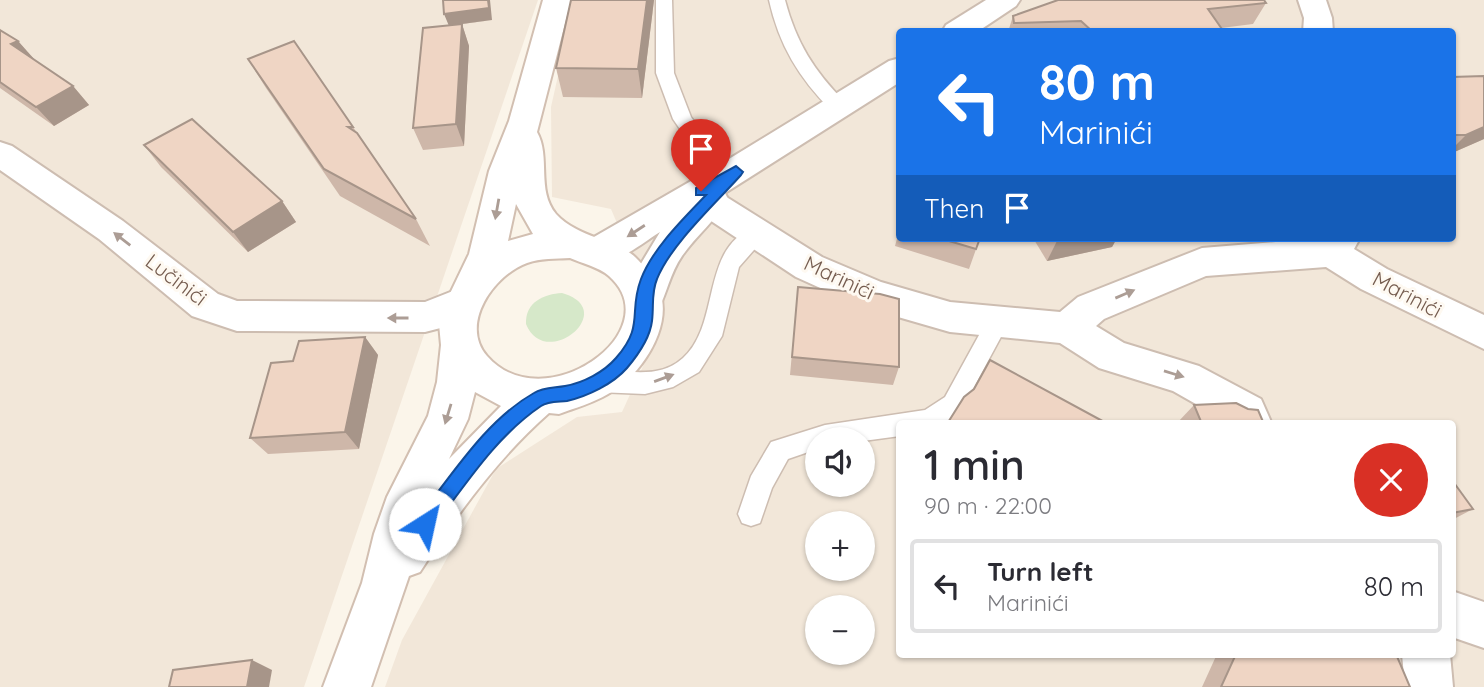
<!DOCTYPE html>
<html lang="en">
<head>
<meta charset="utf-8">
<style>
	body { margin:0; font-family:Quicksand,sans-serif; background:#f7f7f7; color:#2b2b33; height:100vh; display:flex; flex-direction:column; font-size:26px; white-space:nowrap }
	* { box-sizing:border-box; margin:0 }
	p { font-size:23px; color:#7c7c81 }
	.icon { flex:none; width:38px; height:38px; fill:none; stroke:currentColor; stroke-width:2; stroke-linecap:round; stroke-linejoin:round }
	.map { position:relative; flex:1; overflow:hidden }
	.sheet { position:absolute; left:896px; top:420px; width:560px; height:238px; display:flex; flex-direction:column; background:#fff; border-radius:7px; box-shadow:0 2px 5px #0004 }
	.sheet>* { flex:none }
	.banner { position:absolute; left:896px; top:28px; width:560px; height:214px; border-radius:7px; box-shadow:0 2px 5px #0004; background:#1a73e8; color:#fff; overflow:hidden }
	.controls { position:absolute; left:805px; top:427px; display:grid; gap:14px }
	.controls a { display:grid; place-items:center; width:70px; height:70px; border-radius:50%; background:#fff; box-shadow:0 2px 5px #0004; font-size:35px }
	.pin { position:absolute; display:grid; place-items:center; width:60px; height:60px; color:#fff; margin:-72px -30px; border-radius:50% 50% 50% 0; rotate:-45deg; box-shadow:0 0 7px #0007 }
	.pin .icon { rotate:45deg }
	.me { position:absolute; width:77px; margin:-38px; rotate:35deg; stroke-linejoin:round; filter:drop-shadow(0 0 5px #0008) }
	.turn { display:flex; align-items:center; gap:24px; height:147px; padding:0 28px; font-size:32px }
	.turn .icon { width:91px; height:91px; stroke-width:2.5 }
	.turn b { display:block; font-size:49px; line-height:60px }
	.then { display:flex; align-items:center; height:66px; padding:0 28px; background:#0003; gap:14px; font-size:26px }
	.round { display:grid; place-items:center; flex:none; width:74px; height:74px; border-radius:37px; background:#f7f7f7 }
	.headline { display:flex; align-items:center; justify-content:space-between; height:119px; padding:0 28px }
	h1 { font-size:42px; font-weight:600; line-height:52px }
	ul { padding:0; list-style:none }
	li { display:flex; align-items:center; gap:21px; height:94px; margin:0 14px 10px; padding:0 14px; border:4px solid #e1e1e2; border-radius:7px }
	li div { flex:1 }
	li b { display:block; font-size:26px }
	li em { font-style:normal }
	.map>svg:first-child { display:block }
	.residential { fill:#f2e7d9; fill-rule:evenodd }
	.green { fill:#d6e8c9 }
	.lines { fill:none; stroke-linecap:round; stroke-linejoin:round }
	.service-casing { stroke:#cdbdb1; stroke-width:3 }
	.minor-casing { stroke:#cdbdb1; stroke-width:4 }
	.tertiary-casing { stroke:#cdbdb1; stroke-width:4 }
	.secondary-casing { stroke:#d2bfb1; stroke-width:4 }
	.service { fill:#fff; fill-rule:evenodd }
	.minor { fill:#fff; fill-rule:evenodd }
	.tertiary { fill:#fff; fill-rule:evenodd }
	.secondary { fill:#fff; fill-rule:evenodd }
	.wall { fill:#ceb7a9 }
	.shaded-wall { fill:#a79589 }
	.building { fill:#efd5c4; stroke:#a79589; stroke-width:2 }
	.oneway { fill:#ac9d95 }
	.route { fill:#1a73e8; stroke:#114b97; stroke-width:2 }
	.labels { text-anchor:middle; stroke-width:6; stroke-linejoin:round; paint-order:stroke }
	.street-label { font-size:21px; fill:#755c4f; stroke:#fef9f1 }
</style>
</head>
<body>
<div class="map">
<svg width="1484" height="687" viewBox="0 0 1484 687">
	<rect width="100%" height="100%" fill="#fbf5ea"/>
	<g class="residential">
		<polygon points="0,0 538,0 304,687 0,687"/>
		<path d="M575,0H1484V687H385L402,640L496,469L577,417L622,412L661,327L611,209L552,197L551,107ZM900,32H1452V238H900ZM900,424H1452V654H900ZM817,439H863V485H817ZM817,523H863V569H817ZM817,607H863V653H817Z"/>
	</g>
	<path class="green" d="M562,293C621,310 545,372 526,324C525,302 544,294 562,293Z"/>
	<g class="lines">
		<g class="service-casing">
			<g id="service">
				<polygon points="656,0 672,0 674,73 691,117 731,173 734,178 731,183 724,185 717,183 673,119 656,73"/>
				<path d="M769,0H785C796,42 814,71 845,102L847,106L845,110H831C799,78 779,45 769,0Z"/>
				<path d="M758,226L765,228L768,234L739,267L722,336L699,372L673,387L645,394L597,392L589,389L585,382L589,375C620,364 654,384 683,358C722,323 699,245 758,226Z"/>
				<polygon points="998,313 1006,315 1009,322 961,411 944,424 900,424 900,436 863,441 817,439 817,449 788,459 772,488 760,523 751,526 742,523 738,514 751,476 771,442 825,425 925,410 945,397 990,315"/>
			</g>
		</g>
		<g class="minor-casing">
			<g id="minor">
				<polygon points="1298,0 1326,0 1332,18 1333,32 1303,32 1304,18"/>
				<polygon points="0,142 12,146 123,221 218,294 237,301 425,302 463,287 476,291 482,302 476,313 456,324 425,332 237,331 192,316 99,239 0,170"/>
				<polygon points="708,189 720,193 822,257 881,282 950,302 1060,312 1078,297 1202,248 1323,238 1360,238 1354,249 1387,269 1484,315 1484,349 1361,289 1326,267 1206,276 1104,319 1096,326 1124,343 1199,366 1261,399 1272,424 1231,424 1173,391 1099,368 1060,343 950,332 860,306 796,277 696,211 691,202 696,193"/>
				<polygon points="1452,591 1484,602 1484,648 1452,637"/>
				<polygon points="1402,654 1450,654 1453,687 1405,687"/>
			</g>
		</g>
		<g class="tertiary-casing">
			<g id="tertiary">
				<polygon points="986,0 1020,0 1016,6 977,32 942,32 946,25"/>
				<path d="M900,58V82L725,193L728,199C716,220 696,236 682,256C670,273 667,293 657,312L644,316L631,312L625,301L636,272L660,232C639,245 613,269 587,261L582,251L587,241L724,162L889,61Z"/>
			</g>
		</g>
		<g class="secondary-casing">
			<path id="secondary" d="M543,0H571L537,132C551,157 536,190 556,214C578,238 618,240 635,257C644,266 656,280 660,292C673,328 639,378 608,394C593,403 575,408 559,414L549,413C497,459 457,514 420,572L409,576L371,687H323L362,583L374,534L387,497L428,416L437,382L441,345L439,324L444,306L469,254L489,171L509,121ZM516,204L533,234L508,241ZM570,258C581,263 599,267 609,276C671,331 544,421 487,356C459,324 494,275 527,263C540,258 556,259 570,258ZM475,392L501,406L449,459L468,419Z"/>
		</g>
		<use href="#service" class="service"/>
		<use href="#minor" class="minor"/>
		<use href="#tertiary" class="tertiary"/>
		<use href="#secondary" class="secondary"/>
	</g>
	<g class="wall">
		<polygon points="571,0 654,0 642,98 563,97 556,68"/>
		<polygon points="1266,3 1253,24 1221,28 1224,32 1008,32 1013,16"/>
		<polygon points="492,20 462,24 469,46 464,146 423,150 413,128 423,28"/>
		<polygon points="0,30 18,41 34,60 73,86 89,105 54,126 0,88"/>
		<polygon points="248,59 353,127 416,219 430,246 340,196 266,88"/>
		<polygon points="1452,77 1484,139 1452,153"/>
		<polygon points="144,145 282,201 296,222 248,252 161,167"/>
		<polygon points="900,227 900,238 980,238 969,269 895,246"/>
		<polygon points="1033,238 1117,238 1112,247 1047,261"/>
		<polygon points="798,287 899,367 893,385 790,375"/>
		<polygon points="365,337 378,355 359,449 268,454 250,438 293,361"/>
		<polygon points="1194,405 1264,424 1179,424 1178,422"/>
		<polygon points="1452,480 1473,509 1452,520"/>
		<polygon points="1217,654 1396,654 1410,687 1202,687"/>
	</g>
	<g class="shaded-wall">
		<polygon points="488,0 490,0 492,20 462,24 469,46 464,146 456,124 449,26 444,14"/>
		<polygon points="647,0 654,0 642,98 638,69"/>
		<polygon points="18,41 35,60 11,44"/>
		<polygon points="73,86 89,105 54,126 36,107"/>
		<polygon points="1484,127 1484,139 1452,153 1452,149 1466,135"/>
		<polygon points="282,201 296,222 248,252 233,232"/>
		<polygon points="1069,238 1117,238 1112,247 1047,261 1057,241"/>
		<polygon points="365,337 378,355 359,449 345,432"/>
		<polygon points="252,660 272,670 269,687 247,687"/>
	</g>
	<g class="building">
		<polygon points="443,0 488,0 489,8 444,14"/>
		<polygon points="571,0 647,0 638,69 556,68"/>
		<polygon points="1058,0 1264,0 1266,3 1208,9 1224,32 1093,32 1081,21 1014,23 1013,16"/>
		<polygon points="462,24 456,124 413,128 423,28"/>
		<polygon points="0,30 18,41 11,44 73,86 36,107 0,82"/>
		<polygon points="294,41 353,127 348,127 357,133 416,219 324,169 248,59"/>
		<polygon points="1484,76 1484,127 1466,135 1452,135 1452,77"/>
		<polygon points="192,119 282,201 233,232 144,145"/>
		<polygon points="939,238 980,238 976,249"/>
		<polygon points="1055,238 1069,238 1057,241"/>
		<polygon points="798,287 880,294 899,299 899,367 792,357"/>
		<polygon points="365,337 345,432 250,438 271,363 293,361 299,341"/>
		<polygon points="990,360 1108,424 947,424 964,397 974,389"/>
		<polygon points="1236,403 1248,409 1258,410 1264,424 1202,424 1194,405"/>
		<polygon points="1452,480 1473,509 1452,513"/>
		<polygon points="1236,654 1396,654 1410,687 1221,687"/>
		<polygon points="252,660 247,687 169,687 173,670"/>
	</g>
	<defs><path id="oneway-solid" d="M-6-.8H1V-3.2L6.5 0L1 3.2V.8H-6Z" transform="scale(1.75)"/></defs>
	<g class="oneway">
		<use href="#oneway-solid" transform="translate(497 209) rotate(100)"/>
		<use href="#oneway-solid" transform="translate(636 231) rotate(147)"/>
		<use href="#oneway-solid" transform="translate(122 239) rotate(-142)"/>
		<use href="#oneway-solid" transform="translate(1125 294) rotate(-23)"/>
		<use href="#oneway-solid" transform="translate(398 318) rotate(180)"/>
		<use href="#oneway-solid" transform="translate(1174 374) rotate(17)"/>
		<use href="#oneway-solid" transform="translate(664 378) rotate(-20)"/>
		<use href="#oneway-solid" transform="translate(448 414) rotate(107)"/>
	</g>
	<path class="route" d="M736,166L743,172L741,175C716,203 671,244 657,279C651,293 654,306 652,321C650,338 638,355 627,368C613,384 588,396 567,401C558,402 548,401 541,406C495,437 464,487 431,530L425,533L418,530L416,524L418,518C452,475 486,420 534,393C543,387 555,388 565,386C583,383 604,372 616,358C645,325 628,313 641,279C653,248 683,219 706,195H696V188Z"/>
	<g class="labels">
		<g class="street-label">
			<text transform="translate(839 278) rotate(25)" y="7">Marinići</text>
			<text transform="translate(176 280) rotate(37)" y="7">Lučinići</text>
			<text transform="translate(1407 295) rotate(28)" y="7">Marinići</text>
		</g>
	</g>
</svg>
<div class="controls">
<a><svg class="icon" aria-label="sound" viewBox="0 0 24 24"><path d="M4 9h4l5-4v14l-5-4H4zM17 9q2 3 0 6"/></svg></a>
<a>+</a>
<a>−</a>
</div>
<div class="pin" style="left:701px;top:191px;background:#d93025"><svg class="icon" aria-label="arrive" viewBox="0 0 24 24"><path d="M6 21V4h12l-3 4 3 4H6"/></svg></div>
<svg class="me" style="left:425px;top:524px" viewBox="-20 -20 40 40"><circle r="19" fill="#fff"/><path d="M0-13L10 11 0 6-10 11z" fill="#1a73e8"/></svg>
<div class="banner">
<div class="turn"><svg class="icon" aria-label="left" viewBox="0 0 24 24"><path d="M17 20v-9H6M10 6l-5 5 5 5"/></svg><div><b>80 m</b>Marinići</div></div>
<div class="then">Then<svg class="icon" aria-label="arrive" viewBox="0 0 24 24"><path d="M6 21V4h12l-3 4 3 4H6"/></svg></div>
</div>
<section class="sheet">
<div class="headline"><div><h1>1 min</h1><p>90 m · 22:00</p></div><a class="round" style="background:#d93025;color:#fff"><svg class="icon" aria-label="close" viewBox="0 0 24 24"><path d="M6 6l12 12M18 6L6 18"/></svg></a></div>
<ul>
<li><svg class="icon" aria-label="left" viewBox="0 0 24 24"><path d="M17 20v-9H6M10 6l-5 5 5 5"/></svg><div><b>Turn left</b><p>Marinići</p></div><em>80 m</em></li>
</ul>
</section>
</div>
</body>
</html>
